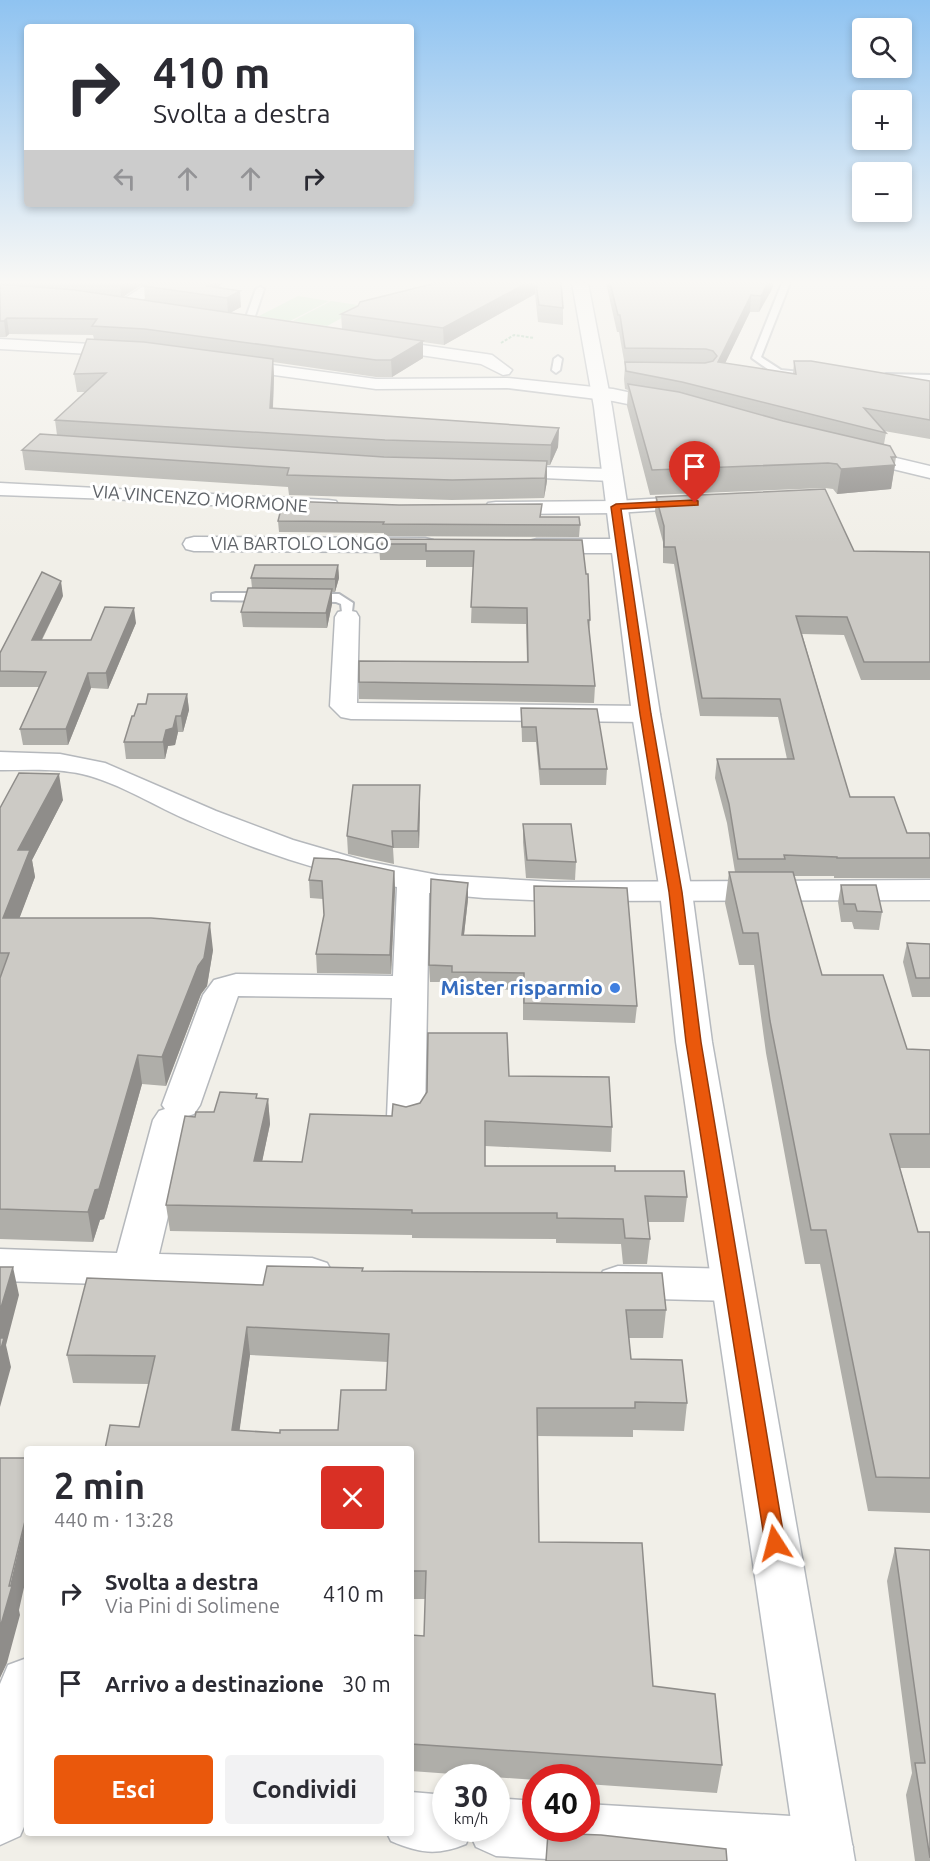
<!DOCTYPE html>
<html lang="it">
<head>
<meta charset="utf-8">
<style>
	body { margin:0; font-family:Ubuntu,sans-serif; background:#f2f2f3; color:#2b2b33; height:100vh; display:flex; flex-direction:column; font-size:22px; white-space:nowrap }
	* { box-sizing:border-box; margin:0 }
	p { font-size:20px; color:#7c7c81 }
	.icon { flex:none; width:33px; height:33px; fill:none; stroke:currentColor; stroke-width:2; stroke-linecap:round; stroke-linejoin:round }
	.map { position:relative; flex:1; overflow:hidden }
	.details { position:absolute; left:24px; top:1446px; width:390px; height:390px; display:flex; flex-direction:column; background:#fff; border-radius:6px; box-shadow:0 3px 9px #0003 }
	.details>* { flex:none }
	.banner { position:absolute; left:24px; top:24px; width:390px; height:183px; border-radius:6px; box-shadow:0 3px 9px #0003; background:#fff; color:#2b2b33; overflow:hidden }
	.fabs { position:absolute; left:852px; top:18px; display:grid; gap:12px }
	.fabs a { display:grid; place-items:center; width:60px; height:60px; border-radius:6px; background:#fff; box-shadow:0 3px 9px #0003; font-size:30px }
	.speed { position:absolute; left:432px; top:1764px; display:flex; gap:12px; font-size:30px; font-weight:700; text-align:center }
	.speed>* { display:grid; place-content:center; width:78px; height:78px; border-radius:50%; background:#fff; box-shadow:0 3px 9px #0003; line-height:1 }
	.speed small { font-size:15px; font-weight:400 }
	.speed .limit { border:9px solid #d22; background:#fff; color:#111 }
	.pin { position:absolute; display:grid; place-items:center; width:51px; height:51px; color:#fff; margin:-62px -26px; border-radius:50% 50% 50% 0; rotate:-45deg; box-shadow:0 0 6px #0007 }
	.pin .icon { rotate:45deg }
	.me { position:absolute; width:66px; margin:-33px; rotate:351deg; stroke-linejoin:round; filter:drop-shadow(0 0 4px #0008) }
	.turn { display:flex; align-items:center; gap:21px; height:126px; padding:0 30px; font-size:27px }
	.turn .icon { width:78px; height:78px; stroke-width:2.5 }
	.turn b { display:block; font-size:42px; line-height:51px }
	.lanes { display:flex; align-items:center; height:57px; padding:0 30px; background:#0003; justify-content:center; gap:30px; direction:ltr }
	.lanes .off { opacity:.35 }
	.round { display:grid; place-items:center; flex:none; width:63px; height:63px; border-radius:6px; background:#f2f2f3 }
	.overview { display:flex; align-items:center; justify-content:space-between; height:102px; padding:0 30px }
	h1 { font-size:36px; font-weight:700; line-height:45px }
	.action { display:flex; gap:12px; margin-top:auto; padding:12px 30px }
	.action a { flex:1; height:69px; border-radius:6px; background:#ea580c; color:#fff; font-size:24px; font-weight:700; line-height:69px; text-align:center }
	.action a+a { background:#f2f2f3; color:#2b2b33 }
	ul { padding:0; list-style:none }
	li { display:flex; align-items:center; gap:18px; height:90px; padding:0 30px }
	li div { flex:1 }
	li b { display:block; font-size:22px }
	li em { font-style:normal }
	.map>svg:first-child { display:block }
	.green { fill:#c5e8c5 }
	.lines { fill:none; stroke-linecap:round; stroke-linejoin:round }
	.lane-casing { stroke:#b5b8bc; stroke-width:4 }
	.street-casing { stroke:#b5b8bc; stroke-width:3 }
	.secondary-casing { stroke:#b6babf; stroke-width:3 }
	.path { stroke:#9cc7a9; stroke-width:2; stroke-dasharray:3 1.5; stroke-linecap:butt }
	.lane { fill:#fff; fill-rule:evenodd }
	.street { fill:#fff; fill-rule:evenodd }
	.secondary { fill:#fff; fill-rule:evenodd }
	.wall { fill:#afaea9; fill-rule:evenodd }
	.shaded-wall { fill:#8f8d8a }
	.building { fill:#cccac5; stroke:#8f8d8a; stroke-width:1.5; fill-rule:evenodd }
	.route { fill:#ea580c; stroke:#983908; stroke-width:1.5 }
	.shop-dot { fill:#3f7fe0; stroke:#fff; stroke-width:2 }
	.labels { text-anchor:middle; stroke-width:6; stroke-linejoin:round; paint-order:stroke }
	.far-street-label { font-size:18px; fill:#5f6368; stroke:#fff }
	.shop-label { font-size:21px; font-weight:bold; fill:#366cbe; stroke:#fff; text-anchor:end }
</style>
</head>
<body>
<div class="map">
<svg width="930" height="1861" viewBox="0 0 930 1861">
	<rect width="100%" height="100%" fill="#f1efe8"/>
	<g class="green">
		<polygon points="298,296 329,301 290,321 259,316"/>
		<polygon points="331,301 364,306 327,326 293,321"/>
	</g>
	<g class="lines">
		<g class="lane-casing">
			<g id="lane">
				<polygon points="782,283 790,283 761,357 781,370 800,372 800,376 797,377 776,375 752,358"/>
				<polygon points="260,287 264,289 254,319 268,323 269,325 265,327 245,320 256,289"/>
				<polygon points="558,356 562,359 560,370 556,373 552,370 554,359"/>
				<polygon points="886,374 930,375 930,381 883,379 882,377"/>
				<polygon points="216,593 266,593 272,597 266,601 212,600 212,594"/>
				<polygon points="310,594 339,594 353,603 351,620 343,620 341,604 336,602 306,601 304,598"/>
			</g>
		</g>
		<g class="street-casing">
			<g id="street">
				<polygon points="148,283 166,283 130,309 118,309 116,306 118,303"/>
				<polygon points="0,339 127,346 133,347 136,351 133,355 127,356 0,349"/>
				<polygon points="379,339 486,354 492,355 512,370 509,374 503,375 481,364 373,348 370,344 373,340"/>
				<polygon points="229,359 376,379 507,378 613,389 679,403 681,407 679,411 672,413 613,401 507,388 376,389 223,368 220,364 223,360"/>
				<polygon points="850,447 930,466 930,478 843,457 840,453 843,449"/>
				<polygon points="503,466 612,469 619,471 622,475 619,479 612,481 496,476 493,472 496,468"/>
				<polygon points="0,483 328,500 336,501 339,506 336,511 328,512 112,499 0,495"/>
				<polygon points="700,496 708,497 711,502 708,507 616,513 496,514 488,513 485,508 488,503 496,502 616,501"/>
				<polygon points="194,537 425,538 433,540 436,545 433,550 425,552 194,551 186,549 183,544 186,539"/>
				<polygon points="537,539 622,539 630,541 633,546 630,551 622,553 537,553 529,551 526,546 529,541"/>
				<polygon points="347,610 356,612 359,617 357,703 646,706 656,708 660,714 656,720 646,722 351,719 341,717 330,706 335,617 338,612"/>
				<path d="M0,752L60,754L105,763L216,811L293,840L365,861L438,875L554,882L930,880V900L554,901L484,898L429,893L425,1117L419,1126L406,1130L393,1126L387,1117L392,998L238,996L200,1105L194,1114L188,1116L191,1120L159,1254L312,1258L327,1263L333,1274L327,1285L312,1290L0,1281V1249L117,1253L153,1120L159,1111L165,1109L162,1105L203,995L214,980L236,974L393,976L397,887C326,874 257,851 192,822C156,807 120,783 82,774C56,768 27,770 0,770Z"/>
				<polygon points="618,1266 733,1269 748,1274 754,1285 748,1296 733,1301 618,1298 603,1293 597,1282 603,1271"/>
				<polygon points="27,1658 27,1820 20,1836 0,1845 0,1684 8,1665"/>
				<path d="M411,1792L446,1795V1828H496V1798L536,1801V1828H586V1804L824,1818L844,1827L853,1847L847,1861H583L496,1856L476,1847L470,1834L466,1844C437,1856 419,1853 391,1841L387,1833H411Z"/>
			</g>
		</g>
		<g class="secondary-casing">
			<polygon id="secondary" points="572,283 588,283 612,407 660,714 692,892 712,1042 855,1861 797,1861 676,1042 660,892 632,714 594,407"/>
		</g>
		<polyline class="path" points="501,343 514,335 534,338"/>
		<use href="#lane" class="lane"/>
		<use href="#street" class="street"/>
		<use href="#secondary" class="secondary"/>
	</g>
	<g class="wall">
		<polygon points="0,283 144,283 123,297 145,300 144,286 148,283 222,283 219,287 241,307 230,313 342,329 341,314 435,283 432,283 561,283 563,308 563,325 538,322 535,294 444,345 423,342 423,358 392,377 376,377 273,362 274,377 273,408 559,428 558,447 550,465 547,465 547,481 544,498 452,500 289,495 288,487 25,470 22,450 57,435 55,420 86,392 77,392 74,374 94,339 93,335 9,334 6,337 0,337"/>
		<polygon points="606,283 774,283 771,291 759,312 750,312 725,363 793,374 794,361 930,381 930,439 884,431 886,433 884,444 896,457 891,489 837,494 833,489 825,488 650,495 627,406 628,390 625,389 624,379 625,366 619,332 617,332"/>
		<polygon points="656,497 854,551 930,552 930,680 861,680 844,635 802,634 850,797 907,833 930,837 930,878 834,878 834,876 794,876 822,975 907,1049 930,1050 930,1168 900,1168 918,1232 930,1232 930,1513 868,1511 820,1264 805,1264 766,1053 754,965 739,965 725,903 729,872 735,872 727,823 715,778 717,759 787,759 778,717 700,716 674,564 663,563 663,542 655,512"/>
		<polygon points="541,517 580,525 579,537 384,536 384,533 279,532 278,521"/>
		<polygon points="582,540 590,620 589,634 595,686 594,703 359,699 359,682 527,662 526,624 471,623 473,567 426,567 426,560 380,560 379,544"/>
		<polygon points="338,565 339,578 335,592 332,592 332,604 327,628 243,627 241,612 252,588 251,578"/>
		<polygon points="63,596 42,640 91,640 136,623 108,689 91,688 68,745 23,745 20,729 39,687 0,687 0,653"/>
		<polygon points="187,694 189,710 183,732 178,732 175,745 168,746 165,759 126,759 124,742 134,716 146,704"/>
		<polygon points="521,708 607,769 606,785 540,785 536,742 522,742"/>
		<polygon points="63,800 32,860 35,877 19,918 213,950 207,986 201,994 166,1086 142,1084 107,1209 104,1219 100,1220 93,1242 0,1239 0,808"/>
		<polygon points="420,802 419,848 393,848 394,864 348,854 347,836"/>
		<polygon points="523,824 576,862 575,880 526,878 523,842"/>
		<polygon points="394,871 395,889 391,974 317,973 316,954 324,915 323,899 310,898 309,880"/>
		<polygon points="841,885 882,912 879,930 854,929 852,922 841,922 838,902"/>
		<polygon points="534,886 637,1006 635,1023 523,1020 523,990 452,989 452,982 430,982 429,965 468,899 464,935 534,936"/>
		<polygon points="907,943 930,944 930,997 912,997 903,962"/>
		<polygon points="509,1076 612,1127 611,1152 485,1146 485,1166 615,1171 687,1197 684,1222 648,1222 650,1239 647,1264 623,1264 621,1244 556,1243 556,1239 412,1238 412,1235 170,1231 166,1205 195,1117 214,1112 257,1094 257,1098 268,1099 270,1124 262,1161 302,1162 392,1116 406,1107"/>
		<path d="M363,1271L666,1310L663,1338H629L631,1359L687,1403L684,1431L633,1430V1437L537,1436L539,1542L653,1686L722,1765L717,1793L586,1784V1778H536V1780L411,1771V1635L424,1636L426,1599H411V1449L139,1427L149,1384L73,1383L67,1355L263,1285ZM250,1355L388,1362L386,1390L338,1430L280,1433L239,1431Z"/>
		<polygon points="895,1548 930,1550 930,1861 915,1861 906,1795 912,1773 887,1581"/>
	</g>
	<g class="shaded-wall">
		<polygon points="120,283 144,283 121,298"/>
		<polygon points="209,283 222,283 212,296 207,286"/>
		<polygon points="527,283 535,283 535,294 444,345 443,328"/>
		<polygon points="768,283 774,283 771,291 759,312 761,296"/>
		<polygon points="240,291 241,307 228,314 227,298"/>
		<polygon points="751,295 750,312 717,380 718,362"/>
		<polygon points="7,318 9,334 6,337 4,321"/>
		<polygon points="423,341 423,358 392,377 391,360"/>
		<polygon points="273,359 274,377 272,426 270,408"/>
		<polygon points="559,428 558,447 550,465 551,445"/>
		<polygon points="547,461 547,481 544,498 545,478"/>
		<polygon points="895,465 891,489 837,494 841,469"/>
		<polygon points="338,565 339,578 335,592 335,579"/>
		<polygon points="61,581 63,596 34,655 32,640"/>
		<polygon points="332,589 332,604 327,628 326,613"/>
		<polygon points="134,608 136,623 108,689 106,673"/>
		<polygon points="88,673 91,688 68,745 66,729"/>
		<polygon points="187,694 189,710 183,732 181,716"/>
		<polygon points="176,716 178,732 175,745 168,746 165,759 163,742 166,730"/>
		<polygon points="59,774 63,800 32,860 35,877 9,946 3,918 18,850"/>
		<polygon points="420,785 420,802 419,848 418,831"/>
		<polygon points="394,871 395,889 391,974 390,955"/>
		<polygon points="468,883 468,899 462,952 462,935"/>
		<polygon points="210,923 213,950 207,986 201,994 166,1086 162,1057 198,966"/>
		<polygon points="138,1055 142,1084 107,1209 104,1219 100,1220 93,1242 88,1212"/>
		<polygon points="268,1099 270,1124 257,1186 254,1161"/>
		<polygon points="13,1267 19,1295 6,1345 11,1367 0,1407 0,1311"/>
		<polygon points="247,1327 250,1355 237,1449 232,1430"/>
		<polygon points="27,1513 27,1574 19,1610 20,1615 7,1663 0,1678 0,1628"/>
	</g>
	<g class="building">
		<polygon points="148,283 209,283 207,286 240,291 227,298 144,286"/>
		<polygon points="436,283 527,283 443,328 341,314 358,306 360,302"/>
		<polygon points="536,283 561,283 563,308 539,305"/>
		<polygon points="610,283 768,283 761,296 751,295 718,362 796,374 794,361 811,361 930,381 930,420 864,408 886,433 682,382 626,371 625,362 705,363 713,361 717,356 713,351 706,349 625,348 620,315 618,315"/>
		<polygon points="0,284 75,290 423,341 391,360 376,360 145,329 92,326 97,319 7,318 4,321 0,321"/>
		<polygon points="87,339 144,342 273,359 270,408 559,428 551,445 385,440 55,420 106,373 74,374"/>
		<polygon points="628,384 679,392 783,421 890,446 896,457 891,457 895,465 841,469 837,464 828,463 652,470"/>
		<polygon points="40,434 384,457 547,461 545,478 452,480 287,475 289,468 22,450"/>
		<polygon points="825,489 854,551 930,552 930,662 864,662 847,617 796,616 850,797 894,797 907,833 929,833 930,837 930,858 837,858 837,857 784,855 785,859 738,859 729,804 717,759 794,759 780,699 702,698 675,547 664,547 664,526 656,497"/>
		<polygon points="283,501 399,505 542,504 540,517 579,517 580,525 383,524 384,522 278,521"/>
		<polygon points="380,539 582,540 586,574 588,574 590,620 588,620 595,686 359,682 359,661 528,662 527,608 471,607 474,551 426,551 426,544 379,544"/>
		<polygon points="255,565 338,565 335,579 251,578"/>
		<polygon points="42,572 61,581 32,640 91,640 105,607 134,608 106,673 88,673 66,729 20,729 46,672 0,671 0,653"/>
		<polygon points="248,588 332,589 326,613 241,612"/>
		<polygon points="148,694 187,694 181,716 176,716 173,728 166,730 163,742 124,742 132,716 134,716 138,704 146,704"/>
		<polygon points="521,708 597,709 607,769 540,769 536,727 522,727"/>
		<polygon points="19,773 59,774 18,850 30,850 3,918 151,918 210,923 204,958 198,966 162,1057 138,1055 102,1179 99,1189 95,1190 88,1212 0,1209 0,978 9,953 0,953 0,808"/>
		<polygon points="353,785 420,785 418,831 392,831 393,847 347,836"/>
		<polygon points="523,824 571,824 576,862 527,860"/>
		<polygon points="314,858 338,859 394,871 390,955 316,954 324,915 322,881 309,880"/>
		<polygon points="729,872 793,872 822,975 883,975 907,1049 930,1050 930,1134 890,1134 918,1232 930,1232 930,1478 876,1477 826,1230 811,1230 770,1021 758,933 743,933"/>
		<polygon points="431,879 468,883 462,935 535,936 534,886 627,888 637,1006 524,1003 524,973 452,972 452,966 429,965"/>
		<polygon points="841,885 876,885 882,912 857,911 855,904 844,904"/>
		<polygon points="907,943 930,944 930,978 916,978"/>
		<polygon points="428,1033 507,1033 509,1076 609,1077 612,1127 485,1121 485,1166 615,1166 615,1171 684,1171 687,1197 645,1196 650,1239 625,1238 623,1219 557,1218 557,1213 412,1213 412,1210 166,1205 185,1116 195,1117 196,1112 214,1112 220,1092 257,1094 256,1098 268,1099 254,1161 302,1162 310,1114 392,1116 393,1104 406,1107 420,1103 427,1092"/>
		<path d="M267,1266L363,1268L362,1271L662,1273L666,1310H626L631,1359L682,1360L687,1403L635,1402V1408H537L539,1542L642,1543L653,1686L715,1694L722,1765L411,1744V1635L424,1636L426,1571H411V1449H105L110,1425L139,1427L155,1356L67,1355L87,1278L263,1285ZM247,1327L389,1334L386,1390H341L338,1430H280V1433L232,1430Z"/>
		<polygon points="0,1267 13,1267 0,1311"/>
		<polygon points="0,1338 4,1338 0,1352"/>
		<polygon points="0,1458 27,1458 27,1513 9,1586 12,1586 0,1628"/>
		<polygon points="895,1548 930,1550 930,1858 915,1763 925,1763"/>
		<polygon points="548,1833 601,1835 726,1849 727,1861 546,1861"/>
	</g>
	<linearGradient id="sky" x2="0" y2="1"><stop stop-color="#8fc3f1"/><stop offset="0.52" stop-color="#f9f8f5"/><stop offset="1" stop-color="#f9f8f5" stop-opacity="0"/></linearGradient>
	<rect width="930" height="543" fill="url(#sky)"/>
	<polygon class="route" points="695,500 698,501 698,505 621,509 651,714 682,892 701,1042 785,1543 782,1549 775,1552 768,1549 765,1543 686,1042 669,892 640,714 611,507 616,504"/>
	<circle class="shop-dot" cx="615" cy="988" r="6"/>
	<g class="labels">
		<g class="far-street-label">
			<text transform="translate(200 499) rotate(4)" y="6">VIA VINCENZO MORMONE</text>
			<text x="300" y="550">VIA BARTOLO LONGO</text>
		</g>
		<g class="shop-label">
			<text x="603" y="995">Mister risparmio</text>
		</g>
	</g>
</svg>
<div class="fabs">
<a><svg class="icon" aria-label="search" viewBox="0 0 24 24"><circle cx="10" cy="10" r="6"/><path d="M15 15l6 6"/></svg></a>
<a>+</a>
<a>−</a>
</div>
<div class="speed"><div>30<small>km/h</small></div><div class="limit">40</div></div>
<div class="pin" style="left:695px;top:503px;background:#d93025"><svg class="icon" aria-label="arrive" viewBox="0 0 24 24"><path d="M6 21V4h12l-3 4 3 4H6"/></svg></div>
<svg class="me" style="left:775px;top:1543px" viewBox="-20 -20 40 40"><path d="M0-17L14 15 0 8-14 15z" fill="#ea580c" stroke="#fff" stroke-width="4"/></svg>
<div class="banner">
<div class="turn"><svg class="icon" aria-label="right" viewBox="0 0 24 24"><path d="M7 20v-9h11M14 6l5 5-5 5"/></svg><div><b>410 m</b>Svolta a destra</div></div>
<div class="lanes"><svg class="icon off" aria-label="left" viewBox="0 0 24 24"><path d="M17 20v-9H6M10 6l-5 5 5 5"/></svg><svg class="icon off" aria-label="ahead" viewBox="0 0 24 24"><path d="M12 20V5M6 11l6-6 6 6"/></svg><svg class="icon off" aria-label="ahead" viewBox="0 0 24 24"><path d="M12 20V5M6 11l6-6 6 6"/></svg><svg class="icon" aria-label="right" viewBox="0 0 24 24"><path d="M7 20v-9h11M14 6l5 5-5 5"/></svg></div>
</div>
<section class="details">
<div class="overview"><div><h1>2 min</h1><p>440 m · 13:28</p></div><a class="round" style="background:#d93025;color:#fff"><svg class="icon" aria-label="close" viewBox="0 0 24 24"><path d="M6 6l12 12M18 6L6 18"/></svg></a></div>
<ul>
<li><svg class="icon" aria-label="right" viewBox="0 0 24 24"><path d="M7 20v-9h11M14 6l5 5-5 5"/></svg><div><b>Svolta a destra</b><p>Via Pini di Solimene</p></div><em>410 m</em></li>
<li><svg class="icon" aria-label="arrive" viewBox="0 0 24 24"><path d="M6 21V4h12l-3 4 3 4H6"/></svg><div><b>Arrivo a destinazione</b></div><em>30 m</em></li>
</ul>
<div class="action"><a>Esci</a><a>Condividi</a></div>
</section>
</div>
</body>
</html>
